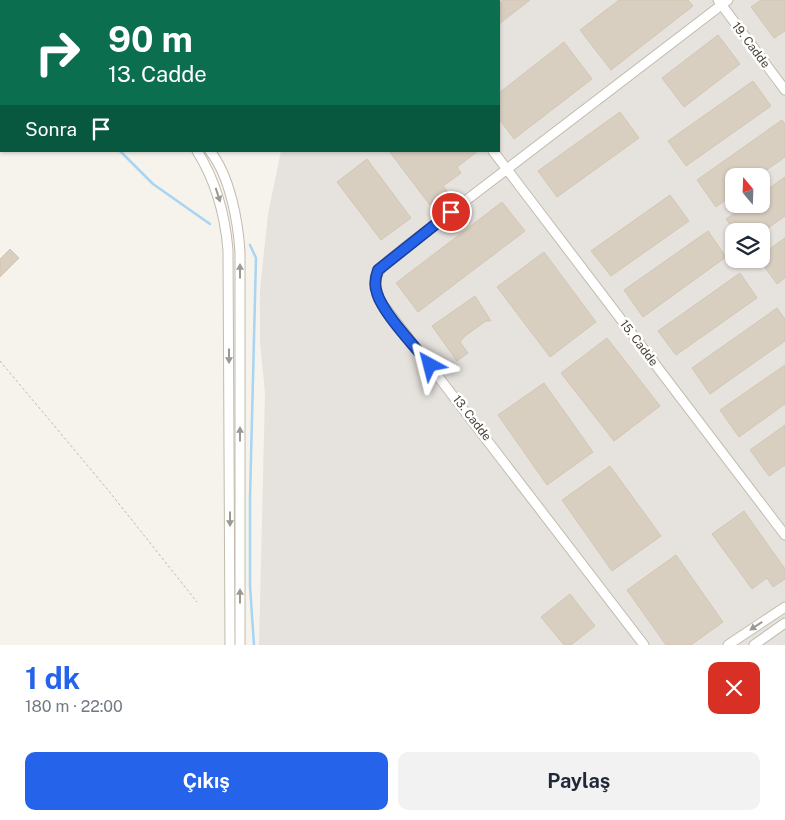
<!DOCTYPE html>
<html lang="tr">
<head>
<meta charset="utf-8">
<style>
	body { margin:0; font-family:"Public Sans",sans-serif; background:#f2f2f3; color:#1f2937; height:100vh; display:flex; flex-direction:column; font-size:19px; white-space:nowrap }
	* { box-sizing:border-box; margin:0 }
	p { font-size:16px; color:#747a83 }
	.icon { flex:none; width:28px; height:28px; fill:none; stroke:currentColor; stroke-width:2; stroke-linecap:round; stroke-linejoin:round }
	.map { position:relative; height:645px; overflow:hidden }
	.sheet { display:flex; flex-direction:column; background:#fff; flex:1 }
	.sheet>* { flex:none }
	.banner { position:absolute; left:0px; top:0px; width:500px; height:152px; box-shadow:0 1px 4px #0004; background:#0b6e4f; color:#fff; overflow:hidden }
	.needle { width:32px; rotate:341deg }
	.fabs { position:absolute; left:725px; top:168px; display:grid; gap:10px }
	.fabs a { display:grid; place-items:center; width:45px; height:45px; border-radius:10px; background:#fff; box-shadow:0 1px 4px #0004; font-size:25px }
	.pin { position:absolute; display:grid; place-items:center; width:42px; height:42px; color:#fff; margin:-21px; border:2px solid #fff; border-radius:50%; box-shadow:0 1px 5px #0007 }
	.me { position:absolute; width:55px; margin:-28px; rotate:322deg; stroke-linejoin:round; filter:drop-shadow(0 0 4px #0008) }
	.turn { display:flex; align-items:center; gap:18px; height:105px; padding:0 25px; font-size:22px }
	.turn .icon { width:65px; height:65px; stroke-width:2.5 }
	.turn b { display:block; font-size:35px; line-height:42px }
	.then { display:flex; align-items:center; height:48px; padding:0 25px; background:#0003; gap:10px; font-size:19px }
	.round { display:grid; place-items:center; flex:none; width:52px; height:52px; border-radius:10px; background:#f2f2f3 }
	.head { display:flex; align-items:center; justify-content:space-between; height:85px; padding:0 25px }
	h1 { font-size:30px; font-weight:700; line-height:38px; color:#2563eb }
	.action { display:flex; gap:10px; margin-top:auto; padding:10px 25px }
	.action a { flex:1; height:58px; border-radius:10px; background:#2563eb; color:#fff; font-size:20px; font-weight:700; line-height:58px; text-align:center }
	.action a+a { background:#f2f2f3; color:#1f2937 }
	.map>svg:first-child { display:block }
	.industrial { fill:#e6e2dd; fill-rule:evenodd }
	.lines { fill:none; stroke-linecap:round; stroke-linejoin:round }
	.stream { stroke:#a9d4f2; stroke-width:2.5 }
	.building { fill:#d8cfc1; stroke:#d3c7b4 }
	.minor-casing { stroke:#c2bbae; stroke-width:11 }
	.path { stroke:#c4b79f; stroke-width:1; stroke-dasharray:2.5 2.5; stroke-linecap:butt }
	.minor { stroke:#fff; stroke-width:9 }
	.oneway { fill:#9c9892 }
	.route-casing { stroke:#184099; stroke-width:12 }
	.route { stroke:#2563eb; stroke-width:9 }
	.labels { text-anchor:middle; stroke-width:5; stroke-linejoin:round; paint-order:stroke }
	.street-label { font-size:12px; fill:#4b4439; stroke:#fff }
</style>
</head>
<body>
<div class="map">
<svg width="785" height="645" viewBox="0 0 785 645">
	<rect width="100%" height="100%" fill="#f6f3ec"/>
	<path class="industrial" d="M342,0H785V645H259L265,393L260,342V290L268,214L281,151H499V1ZM734,176H761V204H734ZM734,231H761V259H734Z"/>
	<g class="lines">
		<g class="stream">
			<polyline points="0,68 1,70"/>
			<polyline points="120,151 153,184 210,224"/>
			<polyline points="250,245 256,258 250,498 250,586 254,645"/>
		</g>
	</g>
	<g class="building">
		<polygon points="503,0 530,0 499,24 499,3"/>
		<polygon points="619,0 688,0 693,6 611,70 580,30"/>
		<polygon points="761,0 785,0 785,31 774,38 751,7"/>
		<polygon points="718,35 740,64 684,107 662,78"/>
		<polygon points="564,42 592,79 514,139 499,119 499,93"/>
		<polygon points="753,81 771,106 686,166 668,141"/>
		<polygon points="620,112 639,138 557,197 538,171"/>
		<polygon points="782,120 785,124 785,157 758,176 734,176 734,194 716,207 697,180"/>
		<polygon points="389,151 478,151 457,167 461,173 443,186 448,192 430,205"/>
		<polygon points="367,159 411,218 381,240 337,182"/>
		<polygon points="785,177 785,216 764,231 735,231 726,219 748,204 761,204 761,194"/>
		<polygon points="670,195 689,221 611,276 591,251"/>
		<polygon points="502,202 525,231 418,312 396,283"/>
		<polygon points="708,231 726,257 643,317 624,290"/>
		<polygon points="785,238 785,278 777,284 761,262 761,255"/>
		<polygon points="10,249 19,258 0,277 0,259"/>
		<polygon points="544,252 596,322 550,357 497,287"/>
		<polygon points="740,273 757,298 676,355 658,331"/>
		<polygon points="475,296 491,321 486,321 465,336 460,342 468,353 457,361 432,326"/>
		<polygon points="777,308 785,319 785,341 710,394 692,368"/>
		<polygon points="607,338 660,406 614,441 561,373"/>
		<polygon points="785,365 785,404 739,437 720,410"/>
		<polygon points="544,383 593,452 547,485 498,415"/>
		<polygon points="785,425 785,465 769,476 750,450"/>
		<polygon points="610,466 661,536 612,571 562,500"/>
		<polygon points="744,511 785,569 785,579 773,587 767,578 752,589 712,534"/>
		<polygon points="676,555 723,622 691,645 666,645 627,590"/>
		<polygon points="570,594 595,626 571,645 564,645 541,617"/>
	</g>
	<g class="lines">
		<g class="minor-casing">
			<g id="minor">
				<polyline points="2,0 3,1"/>
				<polyline points="14,0 15,1"/>
				<polyline points="258,0 260,1"/>
				<polyline points="379,0 380,1"/>
				<polyline points="718,0 785,90"/>
				<path d="M197,151C216,181 225,215 228,250L230,645"/>
				<path d="M210,151C230,176 238,221 240,252V645"/>
				<polyline points="493,151 785,535"/>
				<path d="M644,645L381,302C364,273 389,261 409,244L728,0"/>
				<polyline points="728,645 785,607"/>
				<polyline points="754,645 785,623"/>
			</g>
		</g>
		<polyline class="path" points="0,361 108,490 197,602"/>
		<use href="#minor" class="minor"/>
	</g>
	<defs><path id="oneway-solid" d="M-6-.8H1V-3.2L6.5 0L1 3.2V.8H-6Z" transform="scale(1.25)"/></defs>
	<g class="oneway">
		<use href="#oneway-solid" transform="translate(218 195) rotate(72)"/>
		<use href="#oneway-solid" transform="translate(240 271) rotate(-90)"/>
		<use href="#oneway-solid" transform="translate(229 356) rotate(90)"/>
		<use href="#oneway-solid" transform="translate(240 434) rotate(-90)"/>
		<use href="#oneway-solid" transform="translate(230 519) rotate(90)"/>
		<use href="#oneway-solid" transform="translate(240 596) rotate(-90)"/>
		<use href="#oneway-solid" transform="translate(756 626) rotate(147)"/>
	</g>
	<g class="lines">
		<g class="route-casing">
			<path id="route" d="M430,365C416,348 382,312 377,293C374,285 375,278 378,270L451,212"/>
		</g>
		<use href="#route" class="route"/>
	</g>
	<g class="labels">
		<g class="street-label">
			<text transform="translate(751 45) rotate(53)" y="4">19. Cadde</text>
			<text transform="translate(639 343) rotate(53)" y="4">15. Cadde</text>
			<text transform="translate(472 418) rotate(52)" y="4">13. Cadde</text>
		</g>
	</g>
</svg>
<div class="fabs">
<a><svg class="needle" viewBox="-14 -14 28 28"><path d="M0-13l5 13h-10z" fill="#e53935"/><path d="M0 13l5-13h-10z" fill="#747a83"/></svg></a>
<a><svg class="icon" aria-label="layers" viewBox="0 0 24 24"><path d="M12 4l9 5-9 5-9-5zM3 14l9 5 9-5"/></svg></a>
</div>
<div class="pin" style="left:451px;top:212px;background:#d93025"><svg class="icon" aria-label="arrive" viewBox="0 0 24 24"><path d="M6 21V4h12l-3 4 3 4H6"/></svg></div>
<svg class="me" style="left:430px;top:365px" viewBox="-20 -20 40 40"><path d="M0-17L14 15 0 8-14 15z" fill="#2563eb" stroke="#fff" stroke-width="4"/></svg>
<div class="banner">
<div class="turn"><svg class="icon" aria-label="right" viewBox="0 0 24 24"><path d="M7 20v-9h11M14 6l5 5-5 5"/></svg><div><b>90 m</b>13. Cadde</div></div>
<div class="then">Sonra<svg class="icon" aria-label="arrive" viewBox="0 0 24 24"><path d="M6 21V4h12l-3 4 3 4H6"/></svg></div>
</div>
</div>
<section class="sheet">
<div class="head"><div><h1>1 dk</h1><p>180 m · 22:00</p></div><a class="round" style="background:#d93025;color:#fff"><svg class="icon" aria-label="close" viewBox="0 0 24 24"><path d="M6 6l12 12M18 6L6 18"/></svg></a></div>
<div class="action"><a>Çıkış</a><a>Paylaş</a></div>
</section>
</body>
</html>
